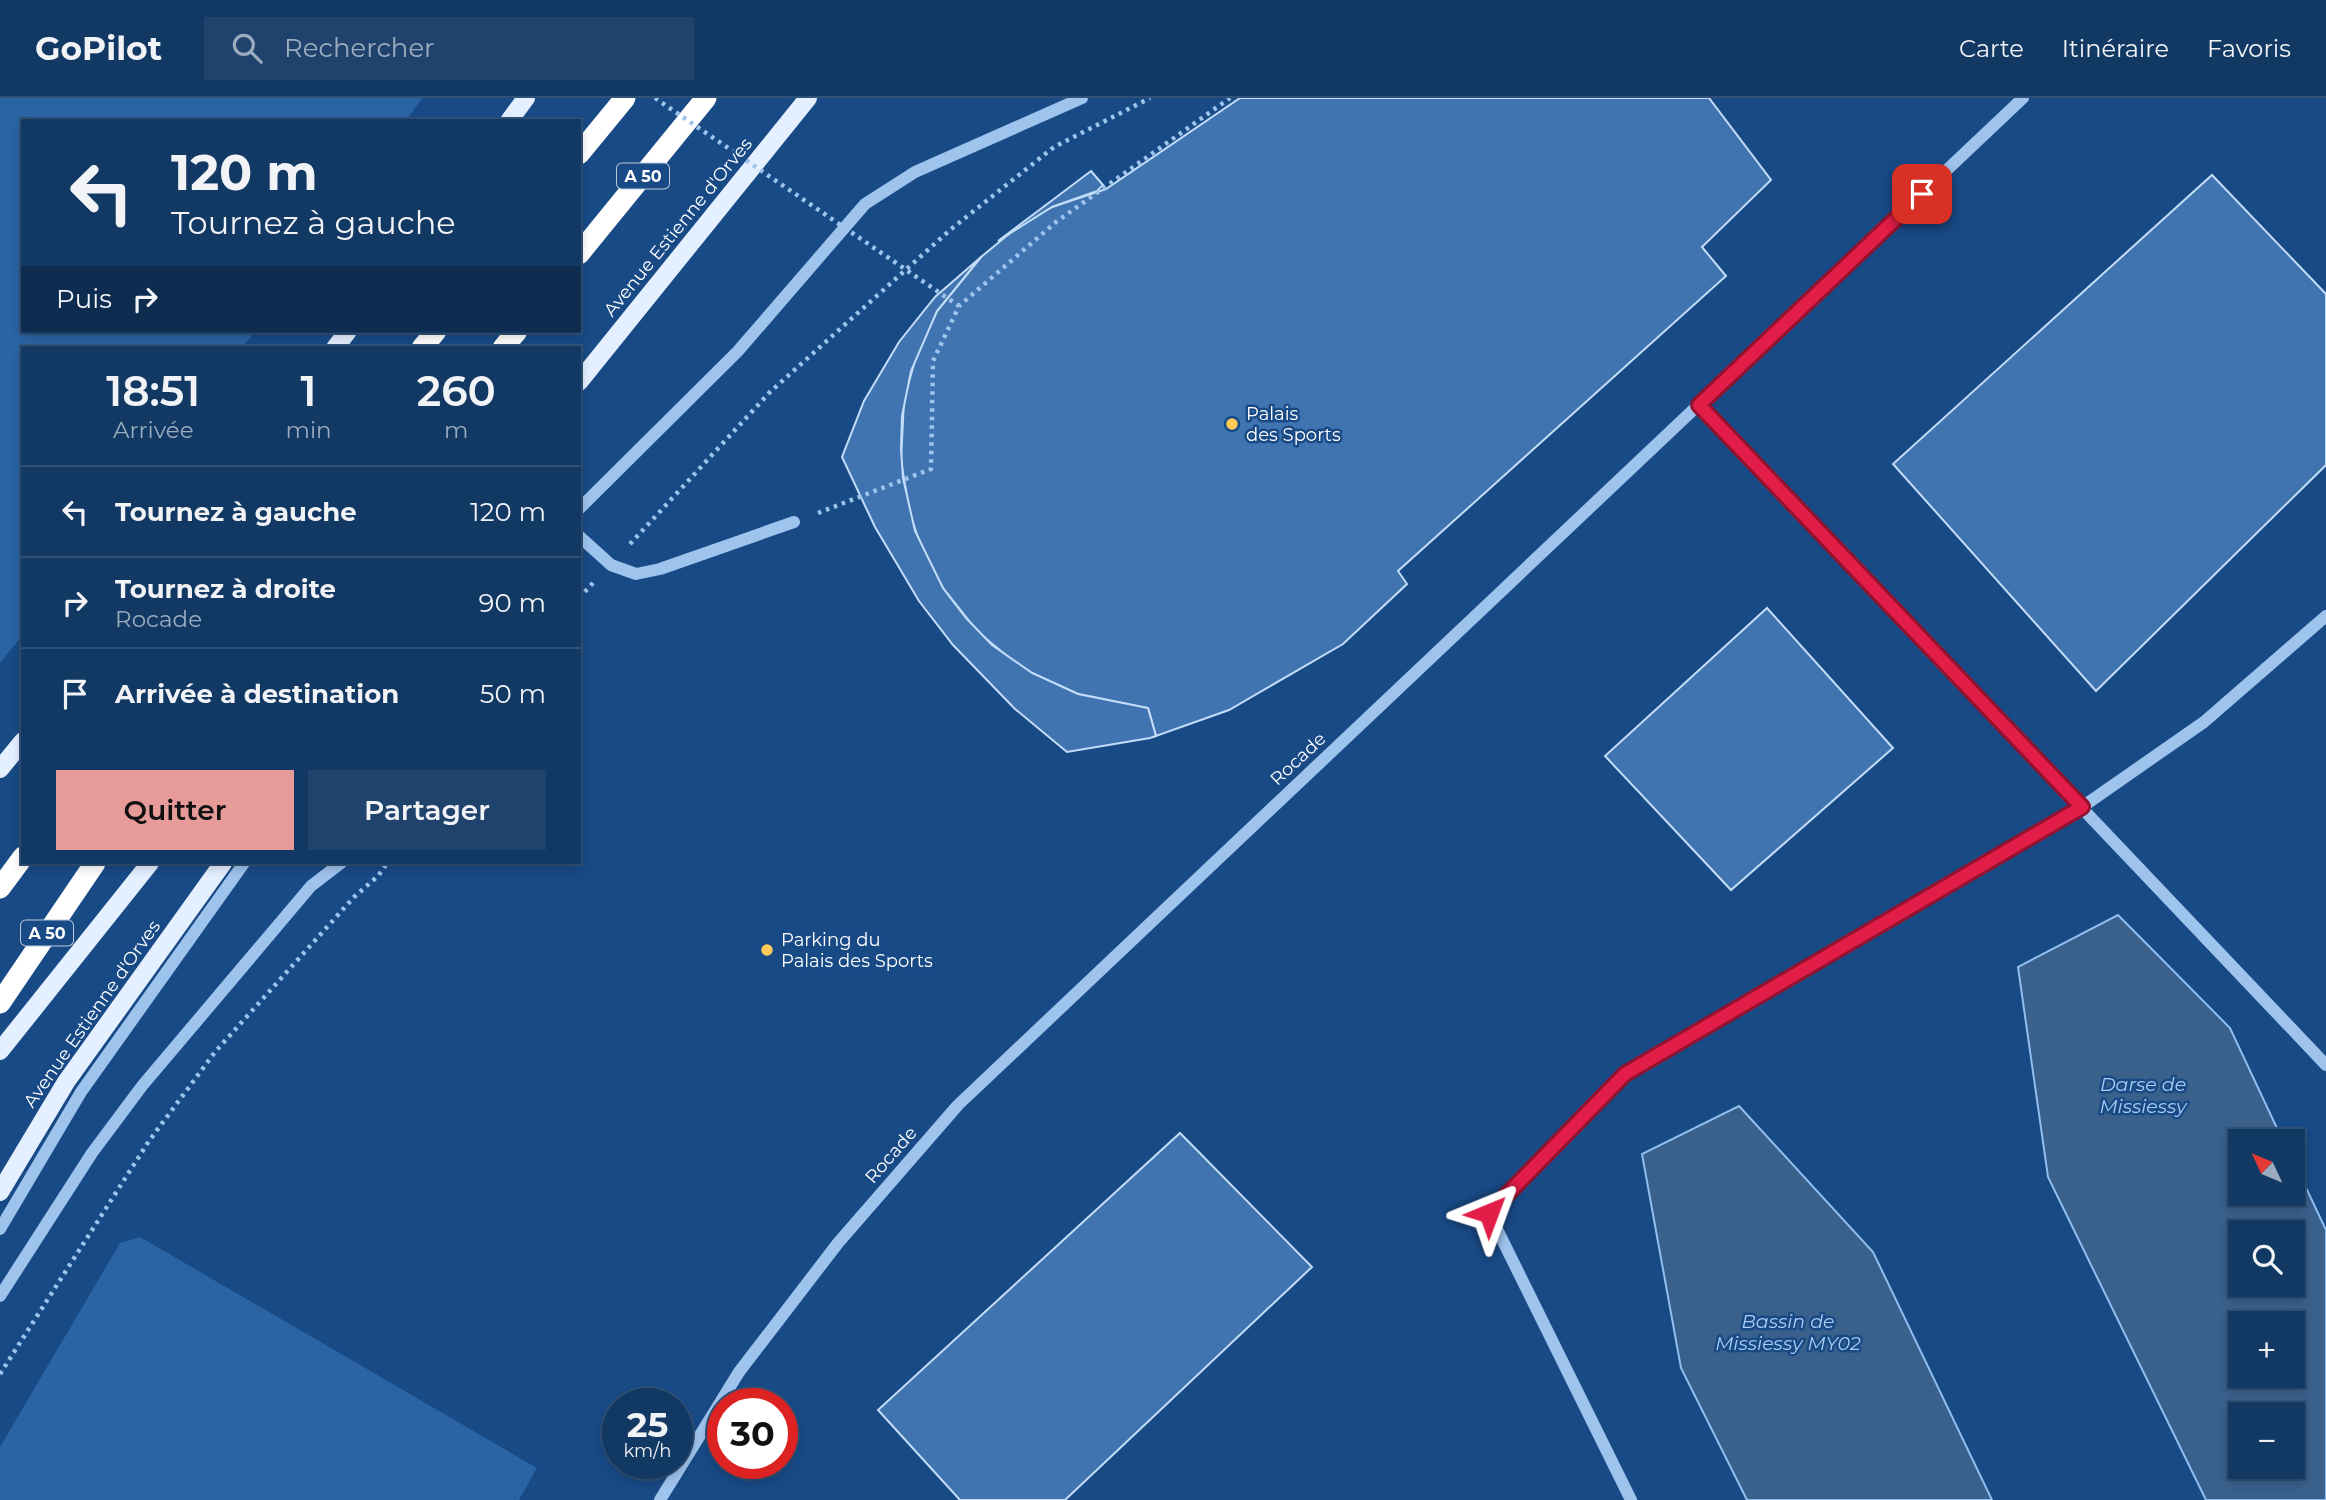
<!DOCTYPE html>
<html lang="fr">
<head>
<meta charset="utf-8">
<style>
	body { margin:0; font-family:Montserrat,sans-serif; background:#1f436d; color:#f1f3f6; height:100vh; display:flex; flex-direction:column; font-size:26px; white-space:nowrap }
	* { box-sizing:border-box; margin:0 }
	p { font-size:23px; color:#9cacbf }
	.icon { flex:none; width:38px; height:38px; fill:none; stroke:currentColor; stroke-width:2; stroke-linecap:round; stroke-linejoin:round }
	.map { position:relative; flex:1; overflow:hidden }
	.panel { position:absolute; left:21px; top:248px; width:560px; height:518px; display:flex; flex-direction:column; background:#123864; border-radius:0px; box-shadow:0 4px 10px #0003,0 0 0 2px #315278 }
	.panel>* { flex:none }
	.guide { position:absolute; left:21px; top:21px; width:560px; height:214px; border-radius:0px; box-shadow:0 4px 10px #0003,0 0 0 2px #315278; background:#123864; color:#f1f3f6; overflow:hidden }
	.needle { width:46px; rotate:314deg }
	.buttons { position:absolute; left:2228px; top:1031px; display:grid; gap:14px }
	.buttons a { display:grid; place-items:center; width:77px; height:77px; border-radius:0px; background:#123864; box-shadow:0 4px 10px #0003,0 0 0 2px #315278; font-size:35px }
	.speed { position:absolute; left:602px; top:1290px; display:flex; gap:14px; font-size:35px; font-weight:700; text-align:center }
	.speed>* { display:grid; place-content:center; width:91px; height:91px; border-radius:50%; background:#123864; box-shadow:0 4px 10px #0003,0 0 0 2px #315278; line-height:1 }
	.speed small { font-size:18px; font-weight:400 }
	.speed .limit { border:10px solid #d22; background:#fff; color:#111 }
	.pin { position:absolute; display:grid; place-items:center; width:60px; height:60px; color:#fff; margin:-30px; border-radius:14px; box-shadow:0 4px 10px #0006 }
	.me { position:absolute; width:77px; margin:-38px; rotate:44deg; stroke-linejoin:round; filter:drop-shadow(0 0 5px #0008) }
	.turn { display:flex; align-items:center; gap:24px; height:147px; padding:0 35px; font-size:32px }
	.turn .icon { width:91px; height:91px; stroke-width:2.5 }
	.turn b { display:block; font-size:49px; line-height:60px }
	.then { display:flex; align-items:center; height:66px; padding:0 35px; background:#0003; gap:14px; font-size:26px }
	.eta { display:flex; justify-content:space-evenly; align-items:center; height:119px; text-align:center }
	.eta b { font-size:42px; font-weight:600; line-height:49px }
	.button { display:flex; gap:14px; margin-top:auto; padding:14px 35px }
	.button a { flex:1; height:80px; border-radius:0px; background:#e69b98; color:#111; font-size:28px; font-weight:600; line-height:80px; text-align:center }
	.button a+a { background:#1f436d; color:#f1f3f6 }
	ul { padding:0; list-style:none }
	li { display:flex; align-items:center; gap:21px; height:91px; padding:0 35px; border-top:2px solid #315278 }
	li div { flex:1 }
	li b { display:block; font-size:26px }
	li em { font-style:normal }
	header { display:flex; align-items:center; gap:42px; box-sizing:border-box; height:98px; padding:0 35px; background:#123864; border-bottom:2px solid #315278 }
	header strong { font-size:33px }
	nav { display:flex; gap:38px; margin-inline-start:auto; font-size:24px }
	.search { width:490px; height:63px; background:#1f436d; display:flex; align-items:center; gap:18px; box-sizing:border-box; padding:0 24px; border-radius:0px; color:#9cacbf; font-size:26px }
	.map>svg:first-child { display:block }
	.green { fill:#2a64a4 }
	.water { fill:#3a608c; stroke:#90beef; stroke-width:2; fill-rule:evenodd }
	.building { fill:#4074b0; stroke:#c3ddf9; stroke-width:2 }
	.lines { fill:none; stroke-linecap:round; stroke-linejoin:round }
	.path { stroke:#9ec3ed; stroke-width:4.5; stroke-dasharray:3.5 5; stroke-linecap:butt }
	.minor { stroke:#9ec3ed; stroke-width:12 }
	.major { stroke:#e4efff; stroke-width:18 }
	.highway { stroke:#fff; stroke-width:21 }
	.path-bridge { stroke:#9ec3ed; stroke-width:4.5; stroke-dasharray:3.5 5; stroke-linecap:butt }
	.route-casing { stroke:#92132f; stroke-width:18 }
	.route { stroke:#e11d48; stroke-width:12 }
	.poi-dot { fill:#ffcc5a; stroke:#184a86; stroke-width:2.5 }
	.labels { text-anchor:middle; stroke-width:5; stroke-linejoin:round; paint-order:stroke }
	.shield { fill:#184a86; stroke:#bac9db; stroke-width:2 }
	.shield-label { font-size:16px; font-weight:bold; fill:#fff }
	.street-label { font-size:18px; fill:#fff; stroke:#184a86 }
	.poi-label { font-size:18px; fill:#fff; stroke:#184a86; text-anchor:start }
	.water-label { font-size:19px; font-style:italic; fill:#a9cdf4; stroke:#184a86 }
</style>
</head>
<body>
<header>
<strong>GoPilot</strong>
<div class="search"><svg class="icon" aria-label="search" viewBox="0 0 24 24"><circle cx="10" cy="10" r="6"/><path d="M15 15l6 6"/></svg>Rechercher</div>
<nav><a>Carte</a><a>Itinéraire</a><a>Favoris</a></nav>
</header>
<div class="map">
<svg width="2326" height="1402" viewBox="0 0 2326 1402">
	<rect width="100%" height="100%" fill="#184a86"/>
	<g class="green">
		<polygon points="0,0 422,0 406,23 23,23 23,233 255,233 242,250 23,250 23,537 0,565"/>
		<polygon points="140,1139 537,1370 519,1402 0,1402 0,1349 120,1145"/>
	</g>
	<g class="water">
		<path d="M2118,817L2230,930L2283,1043H2240V1096H2292L2293,1062L2326,1132V1402H2206L2048,1079L2018,869ZM2240,1134H2292V1186H2240ZM2240,1225H2292V1278H2240ZM2240,1316H2292V1368H2240Z"/>
		<polygon points="1739,1008 1873,1154 1992,1402 1747,1402 1681,1270 1642,1056"/>
	</g>
	<g class="building">
		<polygon points="1709,0 1771,82 1702,149 1726,178 1398,473 1407,486 1343,546 1229,612 1156,638 1148,610 1078,596 1032,575 1013,563 978,534 943,490 922,451 910,416 901,363 904,302 917,255 937,213 981,159 1026,122 1052,109 1106,91 1240,0"/>
		<polygon points="1091,73 1103,87 1097,93 1052,109 998,143"/>
		<polygon points="2212,77 2326,196 2326,367 2096,593 1893,366"/>
		<polygon points="981,159 937,213 911,273 902,318 901,351 903,380 915,433 943,490 966,520 992,547 1032,575 1078,596 1148,610 1156,638 1150,640 1067,654 1015,611 953,547 919,503 875,429 842,359 864,303 899,244 935,199"/>
		<polygon points="1767,510 1893,650 1731,792 1605,658"/>
		<polygon points="1180,1035 1312,1169 1065,1402 960,1402 878,1312"/>
	</g>
	<g class="lines">
		<g class="path">
			<polyline points="818,415 931,371 933,263 959,208 1056,124 1230,0"/>
			<polyline points="630,446 770,294 950,132 1054,49 1150,0"/>
			<polyline points="579,500 593,485"/>
			<polyline points="0,1276 149,1043 215,954 354,799 378,778 387,765"/>
		</g>
		<g class="minor">
			<polyline points="1699,307 2326,967"/>
			<polyline points="579,411 738,253 865,106 915,74 1082,0"/>
			<polyline points="579,438 611,467 636,476 660,471 794,424"/>
			<polyline points="0,1131 81,994 244,765"/>
			<polyline points="0,1198 92,1055 142,988 311,788 341,765"/>
			<polyline points="660,1402 739,1274 838,1145 958,1007 2023,0"/>
			<polyline points="1631,1402 1489,1115 1625,976 2082,709 2204,624 2326,518"/>
		</g>
		<g class="major">
			<polyline points="509,23 526,0"/>
			<polyline points="335,250 348,233"/>
			<polyline points="579,284 808,0"/>
			<polyline points="0,671 23,643"/>
			<polyline points="0,953 150,765"/>
			<polyline points="0,1094 66,984 223,765"/>
		</g>
		<g class="highway">
			<polyline points="579,56 625,0"/>
			<polyline points="579,156 706,0"/>
			<polyline points="422,250 436,233"/>
			<polyline points="503,250 517,233"/>
			<polyline points="0,790 23,759"/>
			<polyline points="0,905 95,765"/>
		</g>
		<polyline class="path-bridge" points="655,0 959,208"/>
	</g>
	<g class="lines">
		<g class="route-casing">
			<polyline id="route" points="1489,1115 1625,976 2082,709 1699,307 1922,96"/>
		</g>
		<use href="#route" class="route"/>
	</g>
	<g class="poi-dot">
		<circle cx="1232" cy="326" r="7"/>
		<circle cx="767" cy="852" r="7"/>
	</g>
	<g class="labels">
		<g class="shield">
			<rect x="617" y="65.5" width="52" height="25" rx="5"/>
			<rect x="21" y="822.5" width="52" height="25" rx="5"/>
		</g>
		<g class="shield-label">
			<text x="643" y="84">A 50</text>
			<text x="47" y="841">A 50</text>
		</g>
		<g class="street-label">
			<text transform="translate(678 129) rotate(-51)" y="6">Avenue Estienne d'Orves</text>
			<text transform="translate(1298 661) rotate(-43)" y="6">Rocade</text>
			<text transform="translate(92 916) rotate(-55)" y="6">Avenue Estienne d'Orves</text>
			<text transform="translate(891 1057) rotate(-49)" y="6">Rocade</text>
		</g>
		<g class="poi-label">
			<text x="1246" y="322">Palais<tspan x="1246" dy="21">des Sports</tspan></text>
			<text x="781" y="848">Parking du<tspan x="781" dy="21">Palais des Sports</tspan></text>
		</g>
		<g class="water-label">
			<text x="2143" y="993">Darse de<tspan x="2143" dy="22">Missiessy</tspan></text>
			<text x="1788" y="1230">Bassin de<tspan x="1788" dy="22">Missiessy MY02</tspan></text>
		</g>
	</g>
</svg>
<div class="buttons">
<a><svg class="needle" viewBox="-14 -14 28 28"><path d="M0-13l5 13h-10z" fill="#e53935"/><path d="M0 13l5-13h-10z" fill="#9cacbf"/></svg></a>
<a><svg class="icon" aria-label="search" viewBox="0 0 24 24"><circle cx="10" cy="10" r="6"/><path d="M15 15l6 6"/></svg></a>
<a>+</a>
<a>−</a>
</div>
<div class="speed"><div>25<small>km/h</small></div><div class="limit">30</div></div>
<div class="pin" style="left:1922px;top:96px;background:#d93025"><svg class="icon" aria-label="arrive" viewBox="0 0 24 24"><path d="M6 21V4h12l-3 4 3 4H6"/></svg></div>
<svg class="me" style="left:1489px;top:1115px" viewBox="-20 -20 40 40"><path d="M0-17L14 15 0 8-14 15z" fill="#e11d48" stroke="#fff" stroke-width="4"/></svg>
<div class="guide">
<div class="turn"><svg class="icon" aria-label="left" viewBox="0 0 24 24"><path d="M17 20v-9H6M10 6l-5 5 5 5"/></svg><div><b>120 m</b>Tournez à gauche</div></div>
<div class="then">Puis<svg class="icon" aria-label="right" viewBox="0 0 24 24"><path d="M7 20v-9h11M14 6l5 5-5 5"/></svg></div>
</div>
<section class="panel">
<div class="eta">
<div><b>18:51</b><p>Arrivée</p></div>
<div><b>1</b><p>min</p></div>
<div><b>260</b><p>m</p></div>
</div>
<ul>
<li><svg class="icon" aria-label="left" viewBox="0 0 24 24"><path d="M17 20v-9H6M10 6l-5 5 5 5"/></svg><div><b>Tournez à gauche</b></div><em>120 m</em></li>
<li><svg class="icon" aria-label="right" viewBox="0 0 24 24"><path d="M7 20v-9h11M14 6l5 5-5 5"/></svg><div><b>Tournez à droite</b><p>Rocade</p></div><em>90 m</em></li>
<li><svg class="icon" aria-label="arrive" viewBox="0 0 24 24"><path d="M6 21V4h12l-3 4 3 4H6"/></svg><div><b>Arrivée à destination</b></div><em>50 m</em></li>
</ul>
<div class="button"><a>Quitter</a><a>Partager</a></div>
</section>
</div>
</body>
</html>
